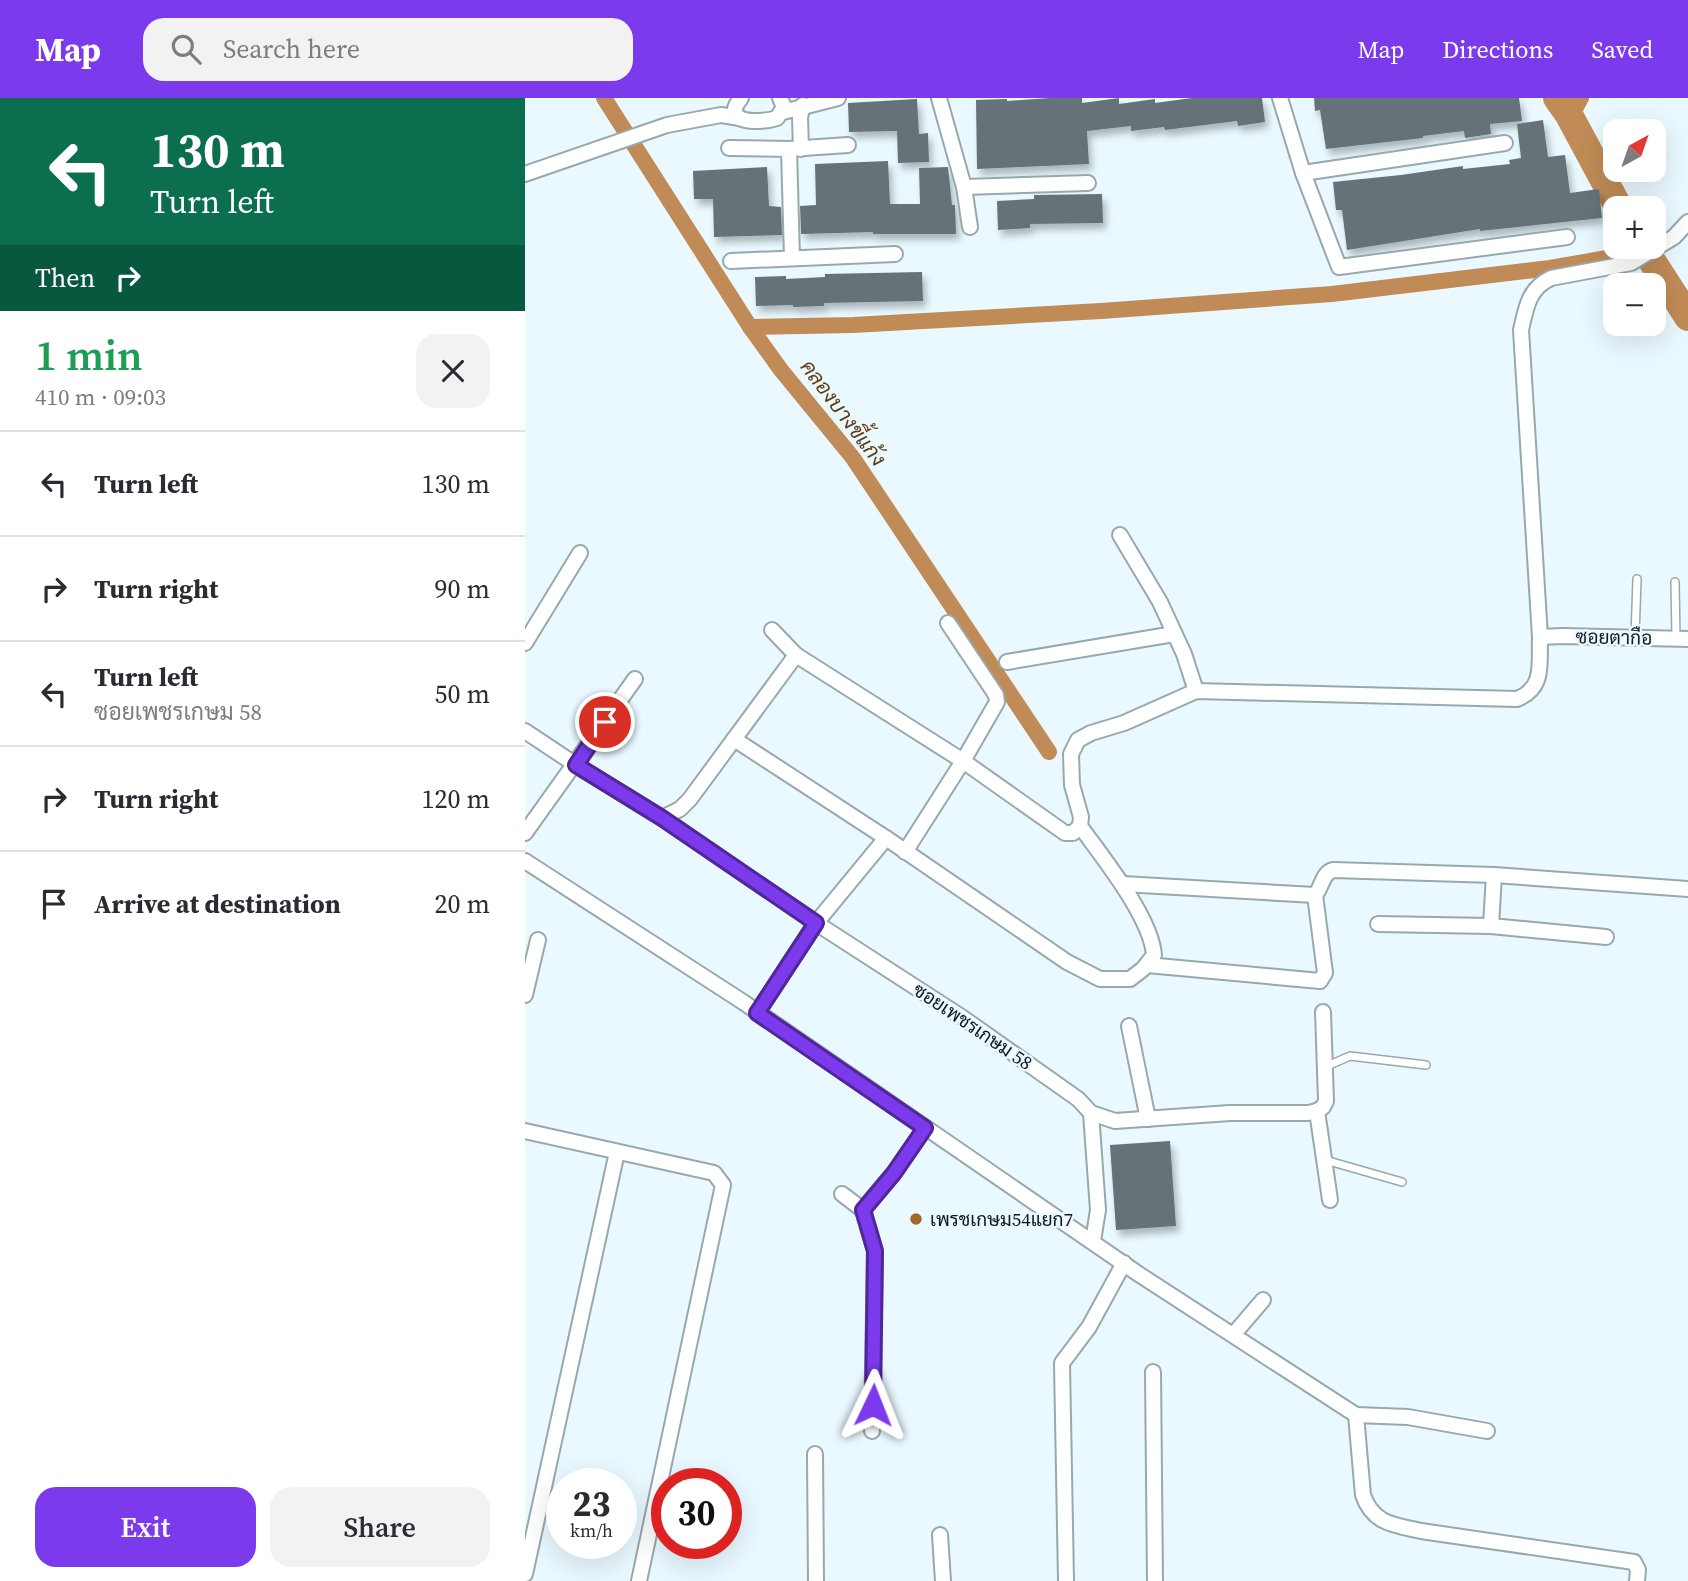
<!DOCTYPE html>
<html lang="en">
<head>
<meta charset="utf-8">
<style>
	body { margin:0; font-family:"Source Serif 4",Sarabun,serif; background:#f2f2f3; color:#2b2b33; height:100vh; display:flex; flex-direction:column; font-size:26px; white-space:nowrap }
	* { box-sizing:border-box; margin:0 }
	p { font-size:23px; color:#7c7c81 }
	.icon { flex:none; width:38px; height:38px; fill:none; stroke:currentColor; stroke-width:2; stroke-linecap:round; stroke-linejoin:round }
	.map { position:relative; flex:1; overflow:hidden }
	.drawer { display:flex; flex-direction:column; background:#fff; width:525px }
	.drawer>* { flex:none }
	.guide { background:#0b6e4f; color:#fff; overflow:hidden }
	.needle { width:46px; rotate:40deg }
	.buttons { position:absolute; left:1078px; top:21px; display:grid; gap:14px }
	.buttons a { display:grid; place-items:center; width:63px; height:63px; border-radius:14px; background:#fff; box-shadow:0 7px 28px #0002; font-size:35px }
	.speed { position:absolute; left:21px; top:1370px; display:flex; gap:14px; font-size:35px; font-weight:700; text-align:center }
	.speed>* { display:grid; place-content:center; width:91px; height:91px; border-radius:50%; background:#fff; box-shadow:0 7px 28px #0002; line-height:1 }
	.speed small { font-size:18px; font-weight:400 }
	.speed .limit { border:10px solid #d22; background:#fff; color:#111 }
	.pin { position:absolute; display:grid; place-items:center; width:60px; height:60px; color:#fff; margin:-30px; border:4px solid #fff; border-radius:50%; box-shadow:0 2px 7px #0007 }
	.me { position:absolute; width:77px; margin:-38px; rotate:2deg; stroke-linejoin:round; filter:drop-shadow(0 0 5px #0008) }
	.turn { display:flex; align-items:center; gap:24px; height:147px; padding:0 35px; font-size:32px }
	.turn .icon { width:91px; height:91px; stroke-width:2.5 }
	.turn b { display:block; font-size:49px; line-height:60px }
	.then { display:flex; align-items:center; height:66px; padding:0 35px; background:#0003; gap:14px; font-size:26px }
	.round { display:grid; place-items:center; flex:none; width:74px; height:74px; border-radius:21px; background:#f2f2f3 }
	.summary { display:flex; align-items:center; justify-content:space-between; height:119px; padding:0 35px }
	h1 { font-size:42px; font-weight:600; line-height:52px; color:#1e9e55 }
	.button { display:flex; gap:14px; margin-top:auto; padding:14px 35px }
	.button a { flex:1; height:80px; border-radius:21px; background:#7c3aed; color:#fff; font-size:28px; font-weight:600; line-height:80px; text-align:center }
	.button a+a { background:#f2f2f3; color:#2b2b33 }
	ul { padding:0; list-style:none }
	li { display:flex; align-items:center; gap:21px; height:105px; padding:0 35px; border-top:2px solid #e1e1e2 }
	li div { flex:1 }
	li b { display:block; font-size:26px }
	li em { font-style:normal }
	header { display:flex; align-items:center; gap:42px; box-sizing:border-box; height:98px; padding:0 35px; background:#7c3aed; color:#fff }
	header strong { font-size:33px }
	nav { display:flex; gap:38px; margin-inline-start:auto; font-size:24px }
	.search { width:490px; height:63px; background:#f2f2f3; display:flex; align-items:center; gap:18px; box-sizing:border-box; padding:0 24px; border-radius:21px; color:#7c7c81; font-size:26px }
	main { display:flex; flex:1; min-height:0 }
	.map>svg:first-child { display:block }
	.lines { fill:none; stroke-linecap:round; stroke-linejoin:round }
	.canal { stroke:#c08b56; stroke-width:16 }
	.river { stroke:#c08b56; stroke-width:28 }
	.building { fill:#657277; filter:url(#shadow) }
	.service-casing { stroke:#99a8ad; stroke-width:10 }
	.minor-casing { stroke:#99a8ad; stroke-width:18 }
	.service { stroke:#fff; stroke-width:7 }
	.minor { stroke:#fff; stroke-width:14 }
	.route-casing { stroke:#51269a; stroke-width:18 }
	.route { stroke:#7c3aed; stroke-width:12 }
	.poi-dot { fill:#a26828; stroke:#e9f9ff; stroke-width:2.5 }
	.labels { text-anchor:middle; stroke-width:5; stroke-linejoin:round; paint-order:stroke }
	.street-label { font-size:19px; fill:#14191c; stroke:#e9f9ff }
	.poi-label { font-size:19px; fill:#14191c; stroke:#e9f9ff; text-anchor:start }
	.water-label { font-size:21px; font-style:italic; fill:#623d14; stroke:#e9f9ff }
</style>
</head>
<body>
<header>
<strong>Map</strong>
<div class="search"><svg class="icon" aria-label="search" viewBox="0 0 24 24"><circle cx="10" cy="10" r="6"/><path d="M15 15l6 6"/></svg>Search here</div>
<nav><a>Map</a><a>Directions</a><a>Saved</a></nav>
</header>
<main>
<section class="drawer">
<div class="guide">
<div class="turn"><svg class="icon" aria-label="left" viewBox="0 0 24 24"><path d="M17 20v-9H6M10 6l-5 5 5 5"/></svg><div><b>130 m</b>Turn left</div></div>
<div class="then">Then<svg class="icon" aria-label="right" viewBox="0 0 24 24"><path d="M7 20v-9h11M14 6l5 5-5 5"/></svg></div>
</div>
<div class="summary"><div><h1>1 min</h1><p>410 m · 09:03</p></div><a class="round"><svg class="icon" aria-label="close" viewBox="0 0 24 24"><path d="M6 6l12 12M18 6L6 18"/></svg></a></div>
<ul>
<li><svg class="icon" aria-label="left" viewBox="0 0 24 24"><path d="M17 20v-9H6M10 6l-5 5 5 5"/></svg><div><b>Turn left</b></div><em>130 m</em></li>
<li><svg class="icon" aria-label="right" viewBox="0 0 24 24"><path d="M7 20v-9h11M14 6l5 5-5 5"/></svg><div><b>Turn right</b></div><em>90 m</em></li>
<li><svg class="icon" aria-label="left" viewBox="0 0 24 24"><path d="M17 20v-9H6M10 6l-5 5 5 5"/></svg><div><b>Turn left</b><p>ซอยเพชรเกษม 58</p></div><em>50 m</em></li>
<li><svg class="icon" aria-label="right" viewBox="0 0 24 24"><path d="M7 20v-9h11M14 6l5 5-5 5"/></svg><div><b>Turn right</b></div><em>120 m</em></li>
<li><svg class="icon" aria-label="arrive" viewBox="0 0 24 24"><path d="M6 21V4h12l-3 4 3 4H6"/></svg><div><b>Arrive at destination</b></div><em>20 m</em></li>
</ul>
<div class="button"><a>Exit</a><a>Share</a></div>
</section>
<div class="map">
<svg width="1163" height="1483" viewBox="0 0 1163 1483">
	<defs>
		<filter id="shadow"><feDropShadow dx="3.5" dy="6" stdDeviation="3.5" flood-color="#0004"/></filter>
	</defs>
	<rect width="100%" height="100%" fill="#e9f9ff"/>
	<g class="lines">
		<g class="canal">
			<polyline points="79,0 225,229 256,272 328,360 524,654"/>
			<polyline points="1045,20 1056,0"/>
			<polyline points="225,229 328,227 576,213 807,196 1025,170 1099,157 1111,149"/>
		</g>
		<g class="river">
			<polyline points="1032,0 1044,17 1094,110"/>
			<polyline points="1118,149 1163,219"/>
		</g>
	</g>
	<g class="building">
		<polygon points="525,0 557,0 557,5 594,0 594,6 630,1 630,5 667,0 737,0 740,24 713,28 712,23 640,32 639,29 606,33 606,28 562,33 564,66 452,71 451,2 482,1 482,3"/>
		<polygon points="789,0 994,0 997,23 965,26 966,36 940,40 939,33 898,38 898,40 801,51 795,12 790,13"/>
		<polygon points="392,1 394,36 403,35 404,64 373,65 372,33 324,34 323,5"/>
		<polygon points="1018,22 1023,59 1040,57 1045,95 1074,91 1077,120 955,133 955,131 822,152 817,112 811,112 808,84 876,77 938,68 938,71 985,66 984,62 996,60 992,26"/>
		<polygon points="363,63 365,106 395,106 394,70 423,69 427,107 430,107 431,136 348,136 348,134 276,136 275,108 291,107 290,66"/>
		<polygon points="242,69 244,108 256,109 257,137 189,139 188,101 169,101 168,73"/>
		<polygon points="577,96 578,125 505,126 505,130 473,132 472,103 509,101 509,97"/>
		<polygon points="397,174 398,203 299,205 299,208 268,209 268,207 231,208 230,179 261,178 261,181 300,179 300,176"/>
		<polygon points="645,1043 651,1128 591,1132 585,1047"/>
	</g>
	<g class="lines">
		<g class="service-casing">
			<g id="service">
				<polyline points="1150,484 1151,540"/>
				<polyline points="1110,539 1112,481"/>
				<polyline points="800,969 825,958 901,967"/>
				<polyline points="800,1062 877,1084"/>
			</g>
		</g>
		<g class="minor-casing">
			<g id="minor">
				<path d="M216,0C194,27 237,25 252,20L259,9L255,0"/>
				<polyline points="414,0 439,89 445,129"/>
				<polyline points="755,0 778,75 814,169 1042,139"/>
				<polyline points="258,14 313,0"/>
				<polyline points="204,50 264,51 267,160"/>
				<polyline points="264,51 323,47"/>
				<polyline points="276,51 275,19 278,7"/>
				<polyline points="778,75 980,45"/>
				<polyline points="0,76 142,27 196,17 215,20"/>
				<polyline points="439,89 563,85"/>
				<polyline points="206,163 370,156"/>
				<polyline points="595,437 635,504 659,556 671,593"/>
				<polyline points="247,532 271,557 438,663 540,735 548,735 555,728"/>
				<polyline points="1015,539 1037,538 1163,541"/>
				<polyline points="0,545 55,455"/>
				<polyline points="482,564 649,536"/>
				<polyline points="0,633 51,667 137,720 291,825 438,920 553,1001 566,1015 590,1023 705,1015 783,1015 792,1013"/>
				<path d="M209,641L361,740L542,864L575,881H605L618,871L629,857C626,819 578,760 555,728L556,719L547,687L546,656L553,642L566,635L599,625L671,593L992,601C1020,590 1014,566 1015,539L996,232C1001,209 1004,190 1026,180L1106,165L1149,139L1163,124"/>
				<polyline points="137,720 155,711 165,701 271,557"/>
				<polyline points="0,735 110,581"/>
				<polyline points="380,754 438,663 472,604 471,597 423,525"/>
				<polyline points="0,763 218,904 615,1177 831,1317 883,1319 962,1333"/>
				<polyline points="969,777 966,828 1081,839"/>
				<polyline points="598,786 790,797"/>
				<polyline points="853,826 966,828"/>
				<path d="M622,867L795,883L800,875L790,797C797,790 797,775 808,772L969,777L1163,791"/>
				<polyline points="0,897 13,842"/>
				<polyline points="232,915 291,825 361,740"/>
				<polyline points="604,928 623,1021"/>
				<polyline points="792,1013 798,1009 801,1003 798,914"/>
				<polyline points="792,1013 805,1102"/>
				<polyline points="566,1015 573,1112 568,1143"/>
				<polyline points="0,1033 189,1075 198,1087 114,1483"/>
				<polyline points="317,1096 338,1112"/>
				<polyline points="708,1237 738,1202"/>
				<polyline points="628,1274 630,1483"/>
				<path d="M831,1317L838,1397C848,1426 869,1427 896,1433L1109,1464L1113,1472L1112,1483"/>
				<polyline points="347,1333 350,1153 338,1112 369,1075 400,1030"/>
				<polyline points="290,1356 291,1483"/>
				<polyline points="415,1437 418,1483"/>
				<polyline points="0,1476 92,1054"/>
				<polyline points="541,1483 537,1265 564,1229 599,1165"/>
			</g>
		</g>
		<use href="#service" class="service"/>
		<use href="#minor" class="minor"/>
	</g>
	<g class="lines">
		<g class="route-casing">
			<polyline id="route" points="80,624 51,667 137,720 291,825 232,915 400,1030 369,1075 338,1112 350,1153 348,1307"/>
		</g>
		<use href="#route" class="route"/>
	</g>
	<circle class="poi-dot" cx="391" cy="1121" r="7"/>
	<g class="labels">
		<g class="street-label">
			<text transform="translate(1089 539) rotate(1)" y="7">ซอยตากือ</text>
			<text transform="translate(448 928) rotate(34)" y="7">ซอยเพชรเกษม 58</text>
		</g>
		<g class="poi-label">
			<text x="405" y="1128">เพรชเกษม54แยก7</text>
		</g>
		<g class="water-label">
			<text transform="translate(318 315) rotate(53)" y="7">คลองบางขี้แก้ง</text>
		</g>
	</g>
</svg>
<div class="buttons">
<a><svg class="needle" viewBox="-14 -14 28 28"><path d="M0-13l5 13h-10z" fill="#e53935"/><path d="M0 13l5-13h-10z" fill="#7c7c81"/></svg></a>
<a>+</a>
<a>−</a>
</div>
<div class="speed"><div>23<small>km/h</small></div><div class="limit">30</div></div>
<div class="pin" style="left:80px;top:624px;background:#d93025"><svg class="icon" aria-label="arrive" viewBox="0 0 24 24"><path d="M6 21V4h12l-3 4 3 4H6"/></svg></div>
<svg class="me" style="left:348px;top:1307px" viewBox="-20 -20 40 40"><path d="M0-17L14 15 0 8-14 15z" fill="#7c3aed" stroke="#fff" stroke-width="4"/></svg>
</div>
</main>
</body>
</html>
